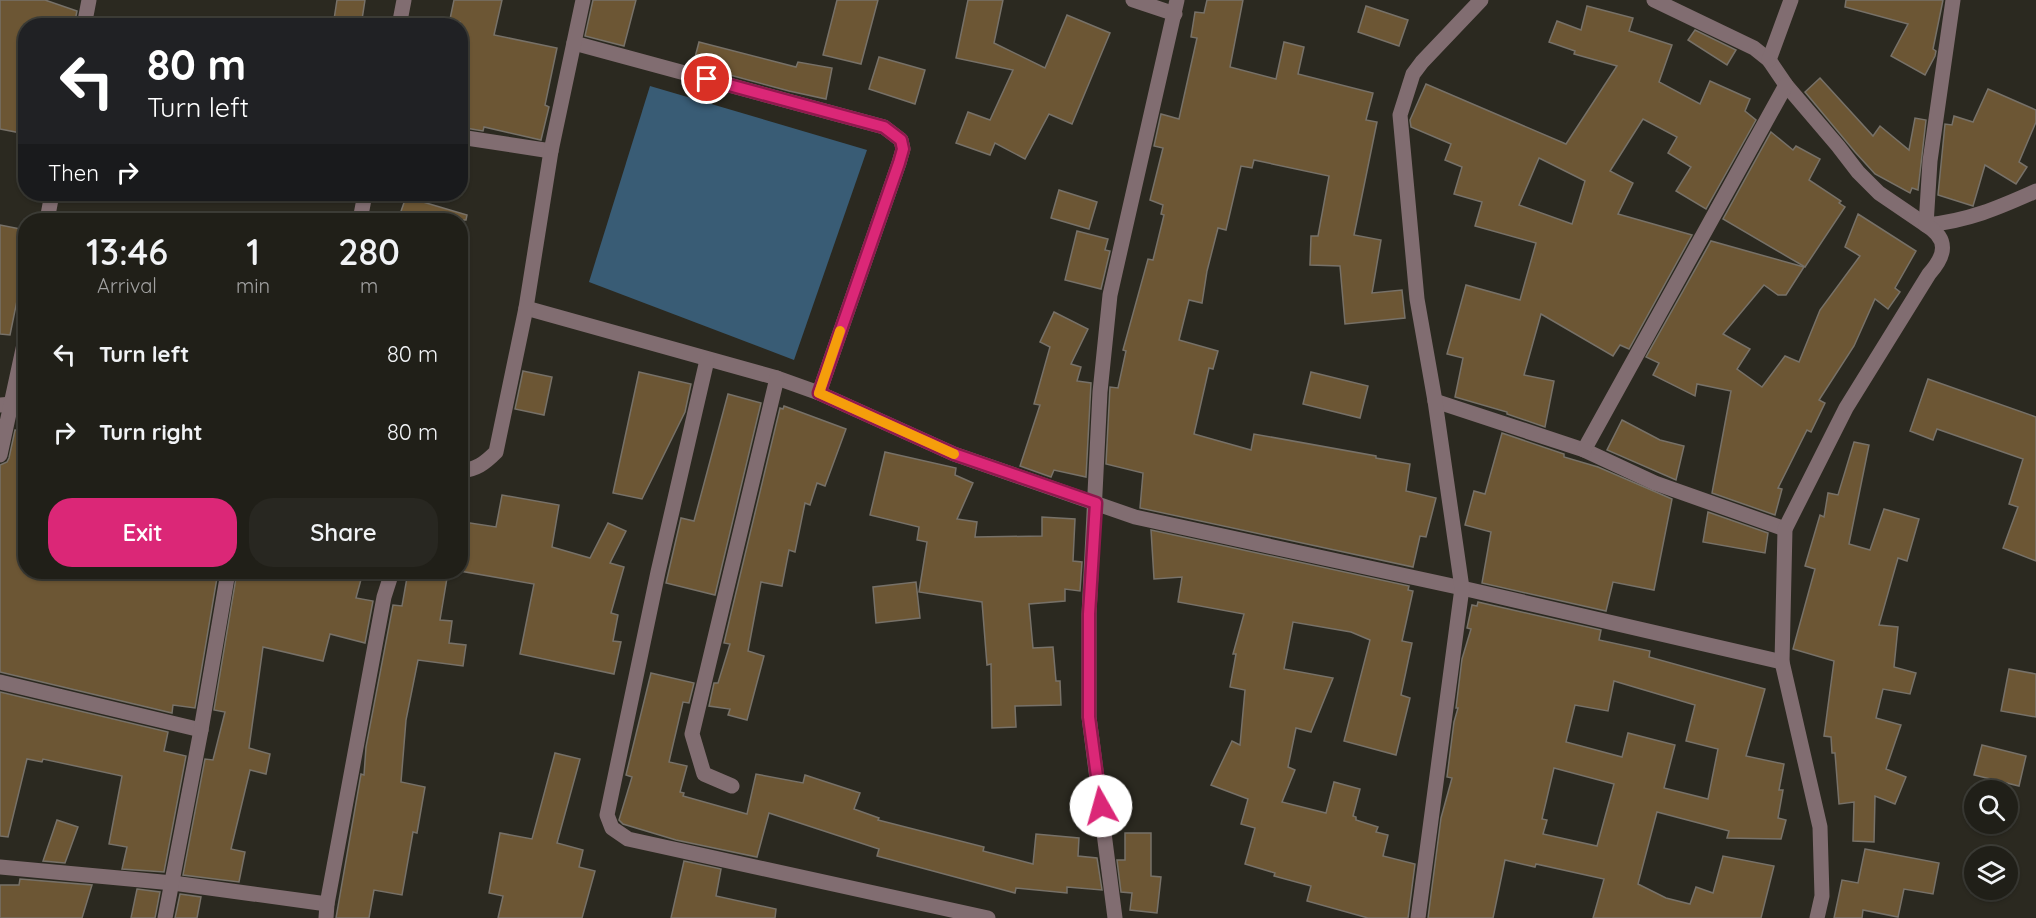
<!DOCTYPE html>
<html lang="en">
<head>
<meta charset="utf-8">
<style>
	body { margin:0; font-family:Quicksand,sans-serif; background:#282721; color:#f1f3f6; height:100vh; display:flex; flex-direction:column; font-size:22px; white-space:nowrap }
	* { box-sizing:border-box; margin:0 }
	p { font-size:20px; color:#a2a2a2 }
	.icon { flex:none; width:33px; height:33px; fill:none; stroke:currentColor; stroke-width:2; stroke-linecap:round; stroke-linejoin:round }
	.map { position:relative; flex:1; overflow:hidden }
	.panel { position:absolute; left:18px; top:213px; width:450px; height:366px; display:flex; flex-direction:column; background:#201f18; border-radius:24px; box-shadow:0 2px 4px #0004,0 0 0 2px #3d3d37 }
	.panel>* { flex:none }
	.guide { position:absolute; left:18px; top:18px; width:450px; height:183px; border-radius:24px; box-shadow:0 2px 4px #0004,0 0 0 2px #3d3d37; background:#202124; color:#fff; overflow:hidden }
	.buttons { position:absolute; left:1964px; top:780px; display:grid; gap:12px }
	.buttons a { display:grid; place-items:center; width:54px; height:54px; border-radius:50%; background:#201f18; box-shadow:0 2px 4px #0004,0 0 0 2px #3d3d37; font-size:30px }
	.pin { position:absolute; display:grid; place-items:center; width:51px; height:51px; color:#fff; margin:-26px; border:3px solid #fff; border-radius:50%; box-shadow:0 2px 6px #0007 }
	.me { position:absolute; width:66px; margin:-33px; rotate:353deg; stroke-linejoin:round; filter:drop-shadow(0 0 4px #0008) }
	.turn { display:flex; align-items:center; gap:21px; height:126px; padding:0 30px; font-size:27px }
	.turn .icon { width:78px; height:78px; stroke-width:2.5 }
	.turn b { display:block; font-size:42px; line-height:51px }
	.then { display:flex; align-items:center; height:57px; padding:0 30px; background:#0003; gap:12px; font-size:22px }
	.eta { display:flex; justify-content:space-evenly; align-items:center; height:102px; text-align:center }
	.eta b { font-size:36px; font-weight:600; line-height:42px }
	.cta { display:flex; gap:12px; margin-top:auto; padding:12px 30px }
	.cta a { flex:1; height:69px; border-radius:24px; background:#db2777; color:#fff; font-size:24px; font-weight:600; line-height:69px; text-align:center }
	.cta a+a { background:#282721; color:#f1f3f6 }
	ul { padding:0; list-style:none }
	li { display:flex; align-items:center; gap:18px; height:78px; padding:0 30px }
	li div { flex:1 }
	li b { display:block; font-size:22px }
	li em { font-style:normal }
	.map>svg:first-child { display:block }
	.water { fill:#395c75 }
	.building { fill:#6c5634; stroke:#777168; stroke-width:1.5; fill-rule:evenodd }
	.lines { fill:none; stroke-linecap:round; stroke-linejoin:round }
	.minor { stroke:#816d71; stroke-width:15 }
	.route-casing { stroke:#8e194d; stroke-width:15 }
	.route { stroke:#db2777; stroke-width:10 }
	.slow { stroke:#f59e0b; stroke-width:10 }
</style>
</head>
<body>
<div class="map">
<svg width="2036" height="918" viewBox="0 0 2036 918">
	<rect width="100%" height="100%" fill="#2b2920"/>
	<polygon class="water" points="650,86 867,150 794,360 589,282"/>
	<g class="building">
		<polygon points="0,0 45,0 77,11 74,26 26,26 26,134 0,129"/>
		<polygon points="337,0 365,0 361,26 333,26"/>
		<polygon points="454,0 502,0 494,35 557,48 545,105 549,107 541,140 484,127 483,131 460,127 460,22 450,19"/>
		<polygon points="593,0 636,0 624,46 585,36"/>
		<polygon points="837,0 878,0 861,64 823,55"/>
		<polygon points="968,0 1003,0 994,43 1045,68 1067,15 1110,33 1072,124 1049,114 1025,159 995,143 990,155 956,143 968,112 990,120 1013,70 956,58"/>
		<polygon points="1207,0 1243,0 1230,67 1276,79 1284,42 1304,47 1298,74 1373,93 1366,120 1377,122 1354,235 1381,240 1372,293 1402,290 1405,318 1345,324 1340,266 1310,265 1311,236 1318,236 1329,176 1254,160 1252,168 1241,166 1226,230 1218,228 1207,271 1202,303 1189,300 1179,340 1218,351 1213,369 1209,368 1194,434 1251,450 1254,434 1376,456 1376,458 1410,464 1406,491 1436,498 1426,537 1420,536 1413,567 1140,508 1143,473 1106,464 1110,387 1118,388 1126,351 1123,350 1148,259 1153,260 1164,215 1161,214 1163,205 1150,200 1163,148 1154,146 1161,114 1179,119 1197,38 1191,37 1195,12 1204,13"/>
		<polygon points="1846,0 1943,0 1933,49 1936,51 1935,56 1925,75 1891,56 1908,24 1845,7"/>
		<polygon points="1366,6 1408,20 1399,46 1358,32"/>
		<path d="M1587,6L1633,18L1629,31L1672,45L1659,82L1700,104L1710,81L1750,99L1745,111L1756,120L1706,209L1676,191L1691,167L1668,153L1677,137L1643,119L1610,171L1633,183L1618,214L1692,235L1629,349L1620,345L1613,356L1541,314L1524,375L1554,381L1545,427L1507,414V412L1455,397L1463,358L1447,354L1466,285L1520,300L1536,243L1475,226L1482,202L1454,194L1462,167L1445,160L1451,144L1411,127L1410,120L1426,84L1566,144L1617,66L1574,54L1575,51L1549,42L1557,21L1581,30ZM1539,158L1585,181L1572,224L1519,205Z"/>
		<polygon points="96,18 109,22 108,26 94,26"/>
		<polygon points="1695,30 1736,50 1727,65 1688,40"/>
		<polygon points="699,42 796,67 798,62 832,68 826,99 789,91 693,65"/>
		<polygon points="879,57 925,70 915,104 869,89"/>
		<polygon points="1820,78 1873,136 1880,126 1909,150 1915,118 1926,120 1918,190 1912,188 1910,193 1875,174 1855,152 1805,92"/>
		<polygon points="1988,89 2036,110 2036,122 2019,162 2027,167 2016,184 1985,165 1973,206 1938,195 1945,124 1952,125 1954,116 1973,122"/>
		<polygon points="1771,132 1793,150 1796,146 1820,159 1809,180 1841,201 1839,203 1845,207 1805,267 1723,219"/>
		<polygon points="1059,190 1097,202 1089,229 1051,218"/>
		<polygon points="406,197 467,215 466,220 410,220 399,217"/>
		<polygon points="1858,214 1916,251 1895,288 1900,292 1888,309 1875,299 1854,346 1819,400 1825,403 1811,432 1807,430 1778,488 1782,489 1775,515 1712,493 1731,391 1697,384 1695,396 1653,375 1659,363 1646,357 1711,241 1804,267 1786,295 1778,295 1764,285 1723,334 1750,349 1737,369 1762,387 1785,356 1799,362 1820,310 1860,256 1845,247"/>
		<polygon points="0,225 26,230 26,257 10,335 0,334"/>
		<polygon points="1077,231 1108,239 1105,250 1110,251 1101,289 1065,280"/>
		<polygon points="1054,312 1088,329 1071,364 1081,367 1077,381 1091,383 1086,477 1054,470 1051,477 1020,466 1040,405 1034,404 1050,347 1040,342"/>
		<polygon points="523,371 552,377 544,415 515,409"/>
		<polygon points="639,372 691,384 685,412 642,499 613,493"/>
		<polygon points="1311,372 1368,386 1360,418 1303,404"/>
		<polygon points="1928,379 2036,417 2036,561 2003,548 2018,507 2009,504 2023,459 1937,429 1933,440 1910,431"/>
		<polygon points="728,394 761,403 715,595 666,583 681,518 694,521"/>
		<polygon points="784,406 846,429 825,486 817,483 810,505 805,503 795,552 789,550 782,586 761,582 748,651 764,656 747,720 728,715 730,709 709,706 714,683 718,683 730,644 724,643 780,408 783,409"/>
		<polygon points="1622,420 1660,440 1684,446 1676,480 1607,450"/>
		<polygon points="15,430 26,432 26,572 218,572 195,708 173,705 172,713 0,672 0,465 7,462 9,458"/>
		<polygon points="1502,433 1564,454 1564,457 1598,467 1672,499 1654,590 1613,582 1606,611 1482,583 1491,532 1465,525 1474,491 1485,494"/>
		<polygon points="1854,442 1869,445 1849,544 1870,550 1884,509 1919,519 1907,561 1898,558 1879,625 1898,627 1894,667 1916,673 1910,694 1883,689 1876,718 1901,725 1886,769 1906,777 1895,804 1875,796 1874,842 1853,841 1854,802 1839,804 1835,753 1832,753 1831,737 1824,736 1834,661 1793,649 1815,569 1805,566 1820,515 1824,517 1828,493 1838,495"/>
		<polygon points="885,452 956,468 955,475 973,483 957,519 977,522 975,537 1042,536 1042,517 1075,519 1073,561 1082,562 1080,591 1065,589 1065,601 1029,604 1033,648 1053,647 1056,681 1060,681 1061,705 1015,706 1016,727 992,728 991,664 987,665 982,602 919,592 927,542 917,540 919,527 870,515"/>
		<polygon points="502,495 559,505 552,547 590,558 608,523 626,531 610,563 624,567 611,613 618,615 613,641 621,642 614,674 520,654 534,584 460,571 460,546 464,522 496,527"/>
		<polygon points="1708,512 1768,533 1765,553 1703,542"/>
		<polygon points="1151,530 1409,586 1408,590 1413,591 1402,641 1412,643 1401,695 1410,698 1396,755 1344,741 1370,640 1351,632 1293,622 1284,669 1333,678 1311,732 1296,728 1288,767 1295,770 1282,802 1326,813 1334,782 1360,789 1353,816 1356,817 1356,820 1378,827 1376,832 1388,835 1383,856 1415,864 1408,918 1368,918 1307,901 1311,886 1274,876 1275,873 1245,864 1255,828 1241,824 1248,799 1211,785 1232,741 1240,745 1245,690 1230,687 1236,654 1233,654 1244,614 1178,602 1182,577 1154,579"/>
		<polygon points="237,572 363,572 356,598 373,601 365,643 330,634 323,661 263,647 249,748 270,754 266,774 250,770 231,849 245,852 239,882 183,875 205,759 213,760 225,712 214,710"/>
		<polygon points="408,572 448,572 440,620 452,621 449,643 466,645 463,666 418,660 406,720 401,782 425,787 417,833 413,832 402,895 374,890 369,918 336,918 361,774 364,775 366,747 393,605 402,606"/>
		<polygon points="916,582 920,618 876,623 873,587"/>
		<path d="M1478,602L1601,630L1599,640L1650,651L1649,657L1765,689L1746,756L1784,764L1779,790H1783L1778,818L1786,820L1781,839L1727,838L1729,831L1657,812L1638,884L1666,898L1690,904L1696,887L1713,893L1723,856L1774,866L1761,918H1593L1604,879L1536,864L1535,867L1505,860L1493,918H1428L1441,818L1452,778L1447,777L1454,722L1458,708H1456L1462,659L1471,629L1467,628L1472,605L1477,606ZM1614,681L1695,705L1686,741L1718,749L1708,799L1664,788L1675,745L1628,733L1622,757L1566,742L1575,705L1608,711ZM1554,768L1614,784L1597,846L1543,834L1547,820L1542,819Z"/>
		<polygon points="2009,669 2036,674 2036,717 2001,711"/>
		<polygon points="651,673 694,683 689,703 683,702 669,762 687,766 680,792 684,793 683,796 747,814 756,774 803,783 805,775 860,793 854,809 879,818 878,820 984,847 983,851 1033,864 1036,834 1079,838 1078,856 1097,858 1102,890 1067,887 1067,893 1016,888 1015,893 877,856 879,849 769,813 757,857 676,840 623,824 619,820 632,777 626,775"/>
		<polygon points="0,692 168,732 164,751 186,756 164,872 122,869 127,847 109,844 122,776 43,759 42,762 27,759 8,837 0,836"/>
		<polygon points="1982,745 2026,756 2019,786 1974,775"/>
		<polygon points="555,753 580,759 557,843 583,850 579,867 595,871 582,918 498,918 503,896 489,893 500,833 532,839"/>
		<polygon points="57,820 78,827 65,863 43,861"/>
		<polygon points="1125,833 1151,833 1151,876 1161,877 1157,913 1130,910 1132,893 1121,892 1117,860 1125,860"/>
		<polygon points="1865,849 1939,863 1933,894 1904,889 1898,917 1863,910 1862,918 1834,918 1842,880 1858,883"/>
		<polygon points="684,861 721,869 716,896 776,909 775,918 671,918"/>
		<polygon points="20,879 92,885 82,918 0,918 0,885 19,885"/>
		<polygon points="137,889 160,892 155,918 131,918"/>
		<polygon points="180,894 201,897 197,918 175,918"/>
	</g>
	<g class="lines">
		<g class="minor">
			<polyline points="1133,0 1175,14"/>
			<path d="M1654,0L1754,48L1769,60L1786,85L1838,146L1858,172L1879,193L1926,225C1968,221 1998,208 2036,191"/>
			<polyline points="84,26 89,0"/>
			<polyline points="399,26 404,0"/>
			<polyline points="574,43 884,127 901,140 903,149 899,163 819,393"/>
			<polyline points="1769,60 1791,0"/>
			<polyline points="460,137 551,151"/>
			<polyline points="47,220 52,194"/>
			<polyline points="360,220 365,194"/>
			<polyline points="526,308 777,378 819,393 954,454 1135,517 1462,588 1782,662"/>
			<polyline points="707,360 658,572 607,815 612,828 628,839 988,918"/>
			<polyline points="1435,401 1584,450 1655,483 1785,529"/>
			<polyline points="0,405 12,404 26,407"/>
			<polyline points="1584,450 1786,85"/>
			<polyline points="0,455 26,335"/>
			<path d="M460,471C476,470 485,463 496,452L526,308L551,151L583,0"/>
			<polyline points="0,682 201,730"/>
			<polyline points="732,786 704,774 692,734 777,378"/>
			<polyline points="0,867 173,883 327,904"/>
			<polyline points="165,918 201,730 228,572"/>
			<polyline points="326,918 327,904 384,597 392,572"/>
			<polyline points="1115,918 1089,717 1089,614 1100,392 1110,295 1177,0"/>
			<polyline points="1418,918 1462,588 1435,401 1417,299 1400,115 1413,74 1422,62 1481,0"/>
			<path d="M1817,918L1822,896L1820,827L1782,662L1785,529L1846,408L1929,274C1946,255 1949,239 1926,225L1930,161L1953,0"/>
		</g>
	</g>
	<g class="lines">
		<g class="route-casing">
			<polyline id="route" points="707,79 884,127 901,140 903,149 899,163 819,393 954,454 1096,503 1089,614 1089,717 1101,806"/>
		</g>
		<use href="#route" class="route"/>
		<polyline class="slow" points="840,331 819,393 954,454"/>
	</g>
</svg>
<div class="buttons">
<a><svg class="icon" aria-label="search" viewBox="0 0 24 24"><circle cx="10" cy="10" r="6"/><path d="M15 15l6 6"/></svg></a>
<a><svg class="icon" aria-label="layers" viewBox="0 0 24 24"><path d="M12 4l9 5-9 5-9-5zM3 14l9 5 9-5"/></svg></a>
</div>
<div class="pin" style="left:707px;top:79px;background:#d93025"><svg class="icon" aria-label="arrive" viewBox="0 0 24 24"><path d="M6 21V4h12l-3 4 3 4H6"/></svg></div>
<svg class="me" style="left:1101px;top:806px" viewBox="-20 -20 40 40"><circle r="19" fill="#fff"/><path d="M0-13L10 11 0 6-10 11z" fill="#db2777"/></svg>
<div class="guide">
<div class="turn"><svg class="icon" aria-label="left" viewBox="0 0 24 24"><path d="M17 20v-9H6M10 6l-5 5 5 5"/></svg><div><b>80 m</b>Turn left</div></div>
<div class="then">Then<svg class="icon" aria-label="right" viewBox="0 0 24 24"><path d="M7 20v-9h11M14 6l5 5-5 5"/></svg></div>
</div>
<section class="panel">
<div class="eta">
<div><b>13:46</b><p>Arrival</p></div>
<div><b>1</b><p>min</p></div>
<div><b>280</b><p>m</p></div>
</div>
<ul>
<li><svg class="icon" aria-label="left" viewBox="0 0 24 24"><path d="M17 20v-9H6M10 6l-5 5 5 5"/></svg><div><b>Turn left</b></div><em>80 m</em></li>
<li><svg class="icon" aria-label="right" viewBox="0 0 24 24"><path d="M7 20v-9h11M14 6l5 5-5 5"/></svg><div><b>Turn right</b></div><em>80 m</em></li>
</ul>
<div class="cta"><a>Exit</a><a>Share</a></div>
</section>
</div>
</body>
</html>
